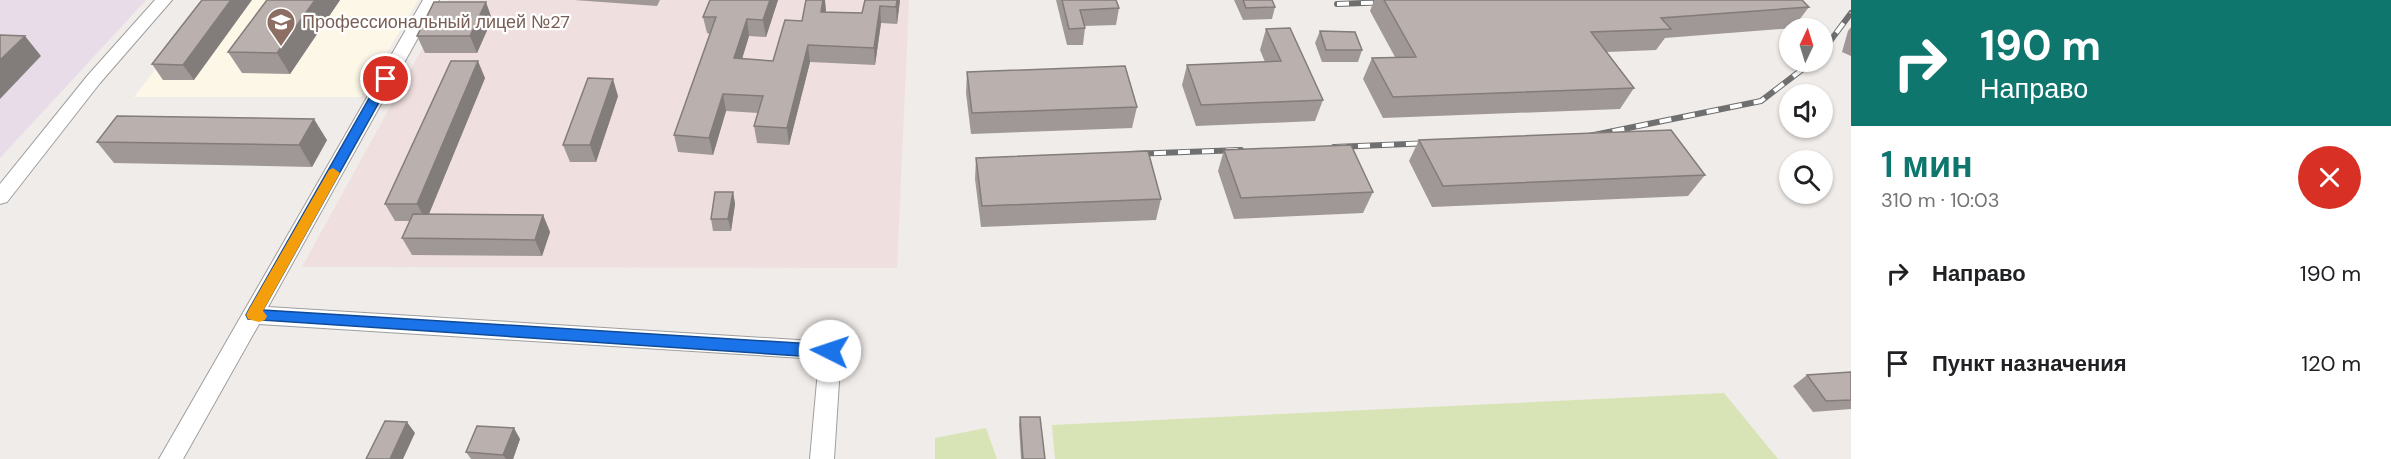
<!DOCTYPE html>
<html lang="ru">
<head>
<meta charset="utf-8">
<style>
	body { margin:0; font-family:"DM Sans",sans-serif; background:#f6f6f6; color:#202124; height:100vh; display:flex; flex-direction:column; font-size:22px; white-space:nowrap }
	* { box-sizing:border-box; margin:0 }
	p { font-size:20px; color:#757577 }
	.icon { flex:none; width:33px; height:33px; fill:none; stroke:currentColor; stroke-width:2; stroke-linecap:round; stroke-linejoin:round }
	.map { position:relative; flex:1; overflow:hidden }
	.details { display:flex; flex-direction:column; background:#fff; width:540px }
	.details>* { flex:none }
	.guide { background:#0f766e; color:#fff; overflow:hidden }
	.needle { width:39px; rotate:4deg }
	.fabs { position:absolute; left:1779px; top:18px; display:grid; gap:12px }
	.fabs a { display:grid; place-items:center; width:54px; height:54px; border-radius:50%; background:#fff; box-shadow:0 2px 4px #0004; font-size:30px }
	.pin { position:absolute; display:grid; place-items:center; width:51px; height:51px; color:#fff; margin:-26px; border:3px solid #fff; border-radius:50%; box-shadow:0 2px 6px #0007 }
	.me { position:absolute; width:66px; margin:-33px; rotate:274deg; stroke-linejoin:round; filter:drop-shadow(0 0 4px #0008) }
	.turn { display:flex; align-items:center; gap:21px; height:126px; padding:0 30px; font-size:27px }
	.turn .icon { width:78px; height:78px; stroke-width:2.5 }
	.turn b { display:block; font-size:42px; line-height:51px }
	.round { display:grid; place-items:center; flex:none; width:63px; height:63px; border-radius:32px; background:#f6f6f6 }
	.headline { display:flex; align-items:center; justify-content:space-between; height:102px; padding:0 30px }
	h1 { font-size:36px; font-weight:600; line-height:45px; color:#0f766e }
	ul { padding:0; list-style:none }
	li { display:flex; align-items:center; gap:18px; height:90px; padding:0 30px }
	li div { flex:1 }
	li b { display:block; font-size:22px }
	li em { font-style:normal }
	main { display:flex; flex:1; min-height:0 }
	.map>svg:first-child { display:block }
	.industrial { fill:#e8dce9 }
	.education { fill:#fcf7e7 }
	.military { fill:#f0dfdf }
	.grass { fill:#d8e3b6 }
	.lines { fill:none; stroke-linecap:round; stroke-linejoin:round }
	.minor-casing { stroke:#9e9e9e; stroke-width:2 }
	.minor { fill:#fff; fill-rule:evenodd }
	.rail-casing { stroke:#6f6f6f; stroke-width:6 }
	.rail { stroke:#fff; stroke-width:4; stroke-dasharray:12; stroke-linecap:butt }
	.wall { fill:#a09896 }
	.shaded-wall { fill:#827c7a }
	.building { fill:#bab1af; stroke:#827c7a; stroke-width:1.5 }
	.route { fill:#1a73e8; stroke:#114b97; stroke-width:1.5 }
	.slow { fill:#f59e0b }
	.labels { text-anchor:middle; stroke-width:4.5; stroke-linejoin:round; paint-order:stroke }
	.education-label { font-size:18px; fill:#785e54; stroke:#fff; text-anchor:start }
</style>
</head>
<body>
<main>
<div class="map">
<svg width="1851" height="459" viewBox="0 0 1851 459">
	<rect width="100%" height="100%" fill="#f0ece9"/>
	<polygon class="industrial" points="0,0 146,0 0,158"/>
	<polygon class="education" points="209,0 418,0 361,97 134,97"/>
	<polygon class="military" points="449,0 909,0 897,268 302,267"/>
	<g class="grass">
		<polygon points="1724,393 1778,459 1055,459 1052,425"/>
		<polygon points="986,428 997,459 935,459 935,438"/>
	</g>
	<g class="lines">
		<g class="minor-casing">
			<g id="minor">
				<polygon points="155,0 172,0 100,83 7,202 0,204 0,184 88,75"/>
				<polygon points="423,0 439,0 268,307 830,342 838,345 841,351 834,459 810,459 819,359 259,324 183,459 159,459"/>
			</g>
		</g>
		<use href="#minor" class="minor"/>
		<g class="rail-casing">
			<g id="rail">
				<polyline points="1337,4 1390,2"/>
				<polyline points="1822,52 1851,13"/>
				<polyline points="1589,136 1761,101 1812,62"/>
				<polyline points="1334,147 1433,143"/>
				<polyline points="1130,154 1241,150"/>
			</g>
		</g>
		<use href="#rail" class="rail"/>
	</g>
	<g class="wall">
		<polygon points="202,0 194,80 163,80 152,64"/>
		<polygon points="267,0 340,0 290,74 242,73 228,52"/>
		<polygon points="574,0 660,0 657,6"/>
		<polygon points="778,0 766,37 749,36 742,59 773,61 802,21 806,0 825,0 825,12 862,13 865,0 900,0 897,24 881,23 875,65 810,62 789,145 757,143 754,126 758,113 726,111 713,155 678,152 674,135 710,34 707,33 703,17"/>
		<polygon points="1056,0 1116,0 1119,8 1116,25 1084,26 1085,28 1083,45 1067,45"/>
		<polygon points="1234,0 1272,0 1275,7 1272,19 1243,20"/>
		<polygon points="1374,0 1802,0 1809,7 1793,28 1665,38 1656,50 1607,52 1634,88 1620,109 1383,118 1363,79 1372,58 1395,57 1370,11"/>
		<polygon points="492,19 477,53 425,53 417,36"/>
		<polygon points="1851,27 1851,56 1842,52 1848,31"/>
		<polygon points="1266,29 1323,100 1315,121 1196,126 1182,85 1187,65 1265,62 1260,50"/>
		<polygon points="1320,31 1362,50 1358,62 1322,62 1315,43"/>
		<polygon points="967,72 1137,107 1132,128 971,134 966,93"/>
		<polygon points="485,78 429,214 543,215 550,232 542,256 412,255 402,238 410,221 395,221 385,204"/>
		<polygon points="618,96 596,162 570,162 563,145"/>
		<polygon points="327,140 312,167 114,163 97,142"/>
		<polygon points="1419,140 1705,175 1688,196 1432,207 1409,161"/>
		<polygon points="1224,150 1373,192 1363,213 1234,219 1218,171"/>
		<polygon points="976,158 1161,199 1156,220 981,227 975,179"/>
		<polygon points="733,192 735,204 731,231 713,231 711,219"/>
		<polygon points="1851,372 1851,409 1813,412 1793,386 1807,375"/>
		<polygon points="1020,417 1045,459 1021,459 1019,425"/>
		<polygon points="520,439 513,459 471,459 466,452"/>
	</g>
	<g class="shaded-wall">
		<polygon points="231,0 252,0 194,80 183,65"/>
		<polygon points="315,0 340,0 290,74 277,53"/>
		<polygon points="770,0 778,0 766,37 763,20"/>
		<polygon points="823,0 825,0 826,10 822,29 821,12"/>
		<polygon points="897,0 900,0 897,24 896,7"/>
		<polygon points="486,2 492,19 477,53 470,36"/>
		<polygon points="880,6 881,23 875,65 874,48"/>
		<polygon points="747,19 749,36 737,75 734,58"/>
		<polygon points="25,36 41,56 0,99 0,60"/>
		<polygon points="808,45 810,62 789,145 787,128"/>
		<polygon points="478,61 485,78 426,221 417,204"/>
		<polygon points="613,79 618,96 596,162 590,145"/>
		<polygon points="723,94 726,111 713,155 709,138"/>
		<polygon points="314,119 327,140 312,167 299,145"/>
		<polygon points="733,192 735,204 731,231 728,219"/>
		<polygon points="543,215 550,232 542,256 535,240"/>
		<polygon points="407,422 415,433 403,459 390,459"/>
		<polygon points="514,428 520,439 513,459 506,459 503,455"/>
	</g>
	<g class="building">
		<polygon points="202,0 231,0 183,65 152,64"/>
		<polygon points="267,0 315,0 277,53 228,52"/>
		<polygon points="710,0 770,0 763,20 747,19 734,58 773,61 785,20 802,21 806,0 823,0 821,12 862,13 865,0 897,0 896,7 880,6 874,48 808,45 787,128 754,126 763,96 723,94 709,138 674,135 716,17 703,17"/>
		<polygon points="1062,0 1116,0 1119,8 1080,10 1085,28 1069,29"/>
		<polygon points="1243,0 1272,0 1275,7 1246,8"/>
		<polygon points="1384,0 1802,0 1809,7 1661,18 1671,29 1591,32 1634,88 1393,97 1372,58 1416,57"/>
		<polygon points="434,2 486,2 470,36 417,36"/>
		<polygon points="1290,28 1323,100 1201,105 1187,65 1281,61 1266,29"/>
		<polygon points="1320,31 1355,32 1362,50 1326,50"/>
		<polygon points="0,35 25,36 0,60"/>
		<polygon points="451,61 478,61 417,204 385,204"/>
		<polygon points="1125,66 1137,107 972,113 967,72"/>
		<polygon points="588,78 613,79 590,145 563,145"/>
		<polygon points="117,116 314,119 299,145 97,142"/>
		<polygon points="1671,130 1705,175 1443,186 1419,140"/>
		<polygon points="1351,145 1373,192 1241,198 1224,150"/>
		<polygon points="1148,151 1161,199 982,206 976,158"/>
		<polygon points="715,192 733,192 728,219 711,219"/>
		<polygon points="413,214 543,215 535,240 402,238"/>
		<polygon points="1851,372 1851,400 1826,401 1807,375"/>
		<polygon points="1020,417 1040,417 1045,459 1023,459"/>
		<polygon points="385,421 407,422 390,459 366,459"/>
		<polygon points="477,426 514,428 503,455 466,452"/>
	</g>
	<polygon class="route" points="386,75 392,79 263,310 830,345 836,347 838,351 836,356 830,358 248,319 246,315 248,311 380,79"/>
	<polygon class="slow" points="333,168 340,173 263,311 267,316 265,320 259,322 248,319 246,315 248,311 329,170"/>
	<defs>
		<g id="university-pin" transform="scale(1.5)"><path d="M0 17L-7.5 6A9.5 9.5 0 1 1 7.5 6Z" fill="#8d6e63" stroke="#fff"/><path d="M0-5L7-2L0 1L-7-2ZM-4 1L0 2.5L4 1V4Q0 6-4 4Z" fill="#fff"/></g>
	</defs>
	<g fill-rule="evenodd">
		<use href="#university-pin" x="281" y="22"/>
	</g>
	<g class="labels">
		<g class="education-label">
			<text x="302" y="28">Профессиональный лицей №27</text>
		</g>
	</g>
</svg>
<div class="fabs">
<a><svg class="needle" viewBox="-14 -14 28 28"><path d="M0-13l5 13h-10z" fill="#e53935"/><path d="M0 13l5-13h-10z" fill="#757577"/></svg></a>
<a><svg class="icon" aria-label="sound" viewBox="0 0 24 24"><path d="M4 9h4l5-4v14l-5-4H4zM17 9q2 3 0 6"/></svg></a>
<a><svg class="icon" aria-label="search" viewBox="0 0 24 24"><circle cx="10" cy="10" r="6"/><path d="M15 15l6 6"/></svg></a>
</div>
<div class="pin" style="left:386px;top:79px;background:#d93025"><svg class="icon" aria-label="arrive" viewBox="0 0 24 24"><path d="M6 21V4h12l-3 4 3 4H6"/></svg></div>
<svg class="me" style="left:830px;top:351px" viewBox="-20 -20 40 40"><circle r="19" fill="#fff"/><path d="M0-13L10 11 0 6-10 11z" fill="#1a73e8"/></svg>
</div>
<section class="details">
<div class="guide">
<div class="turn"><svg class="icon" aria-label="right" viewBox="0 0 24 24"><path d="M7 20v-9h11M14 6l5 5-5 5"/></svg><div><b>190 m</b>Направо</div></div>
</div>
<div class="headline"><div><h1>1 мин</h1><p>310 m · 10:03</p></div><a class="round" style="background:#d93025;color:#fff"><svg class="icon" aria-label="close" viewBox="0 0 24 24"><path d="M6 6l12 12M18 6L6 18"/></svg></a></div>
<ul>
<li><svg class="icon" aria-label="right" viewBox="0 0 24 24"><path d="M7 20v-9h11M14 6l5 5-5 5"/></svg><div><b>Направо</b></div><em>190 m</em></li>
<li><svg class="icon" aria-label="arrive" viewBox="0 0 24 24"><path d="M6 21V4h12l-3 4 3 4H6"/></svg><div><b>Пункт назначения</b></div><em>120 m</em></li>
</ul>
</section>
</main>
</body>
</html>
